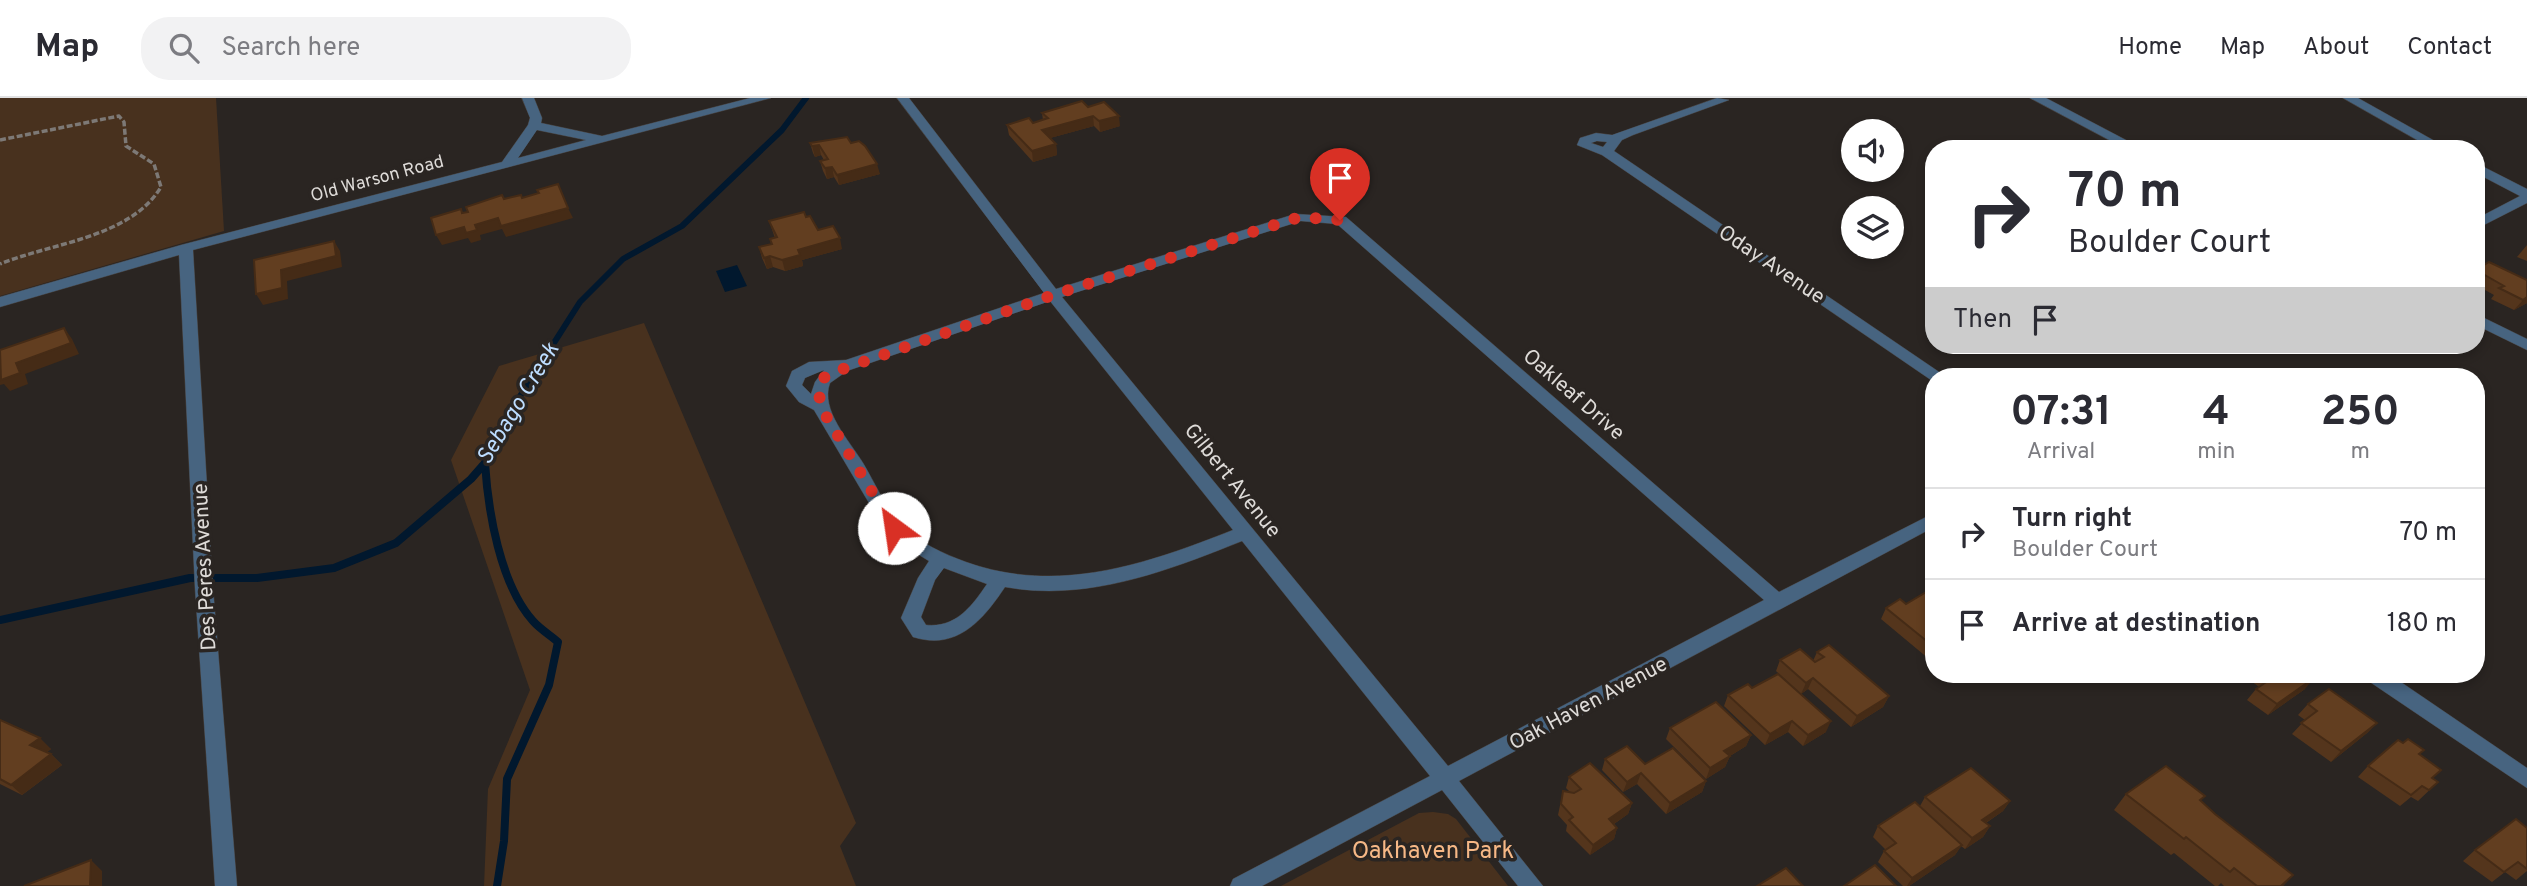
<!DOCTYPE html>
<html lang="en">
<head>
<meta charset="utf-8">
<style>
	body { margin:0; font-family:Overpass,sans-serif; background:#f2f2f3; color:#2b2b33; height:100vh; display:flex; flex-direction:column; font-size:26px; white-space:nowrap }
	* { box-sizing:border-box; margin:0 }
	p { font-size:23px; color:#7c7c81 }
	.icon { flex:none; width:38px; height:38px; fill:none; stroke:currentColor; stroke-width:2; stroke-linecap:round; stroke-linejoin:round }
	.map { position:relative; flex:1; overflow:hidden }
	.panel { position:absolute; left:1925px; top:270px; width:560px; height:315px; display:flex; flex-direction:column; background:#fff; border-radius:28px; box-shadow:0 4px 10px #0003 }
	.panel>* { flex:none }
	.guide { position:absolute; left:1925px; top:42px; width:560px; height:214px; border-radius:28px; box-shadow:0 4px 10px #0003; background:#fff; color:#2b2b33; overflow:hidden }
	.buttons { position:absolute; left:1841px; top:21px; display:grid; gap:14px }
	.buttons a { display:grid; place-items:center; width:63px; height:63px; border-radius:50%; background:#fff; box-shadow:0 4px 10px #0003; font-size:35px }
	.pin { position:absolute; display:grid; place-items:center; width:60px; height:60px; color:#fff; margin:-72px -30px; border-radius:50% 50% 50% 0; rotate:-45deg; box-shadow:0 0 7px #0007 }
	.pin .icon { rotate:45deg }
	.me { position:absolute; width:77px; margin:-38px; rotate:329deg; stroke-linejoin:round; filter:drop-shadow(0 0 5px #0008) }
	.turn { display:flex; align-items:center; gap:24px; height:147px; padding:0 28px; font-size:32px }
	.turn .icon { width:91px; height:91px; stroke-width:2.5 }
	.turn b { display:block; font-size:49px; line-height:60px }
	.then { display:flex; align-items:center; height:66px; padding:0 28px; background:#0003; gap:14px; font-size:26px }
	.eta { display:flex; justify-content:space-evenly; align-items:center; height:119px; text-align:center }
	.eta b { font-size:42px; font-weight:700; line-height:49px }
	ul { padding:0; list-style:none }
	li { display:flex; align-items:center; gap:21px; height:91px; padding:0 28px; border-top:2px solid #e1e1e2 }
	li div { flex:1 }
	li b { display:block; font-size:26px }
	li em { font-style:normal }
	header { display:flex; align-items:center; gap:42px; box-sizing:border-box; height:98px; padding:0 35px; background:#fff; border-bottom:2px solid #e1e1e2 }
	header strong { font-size:33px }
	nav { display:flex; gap:38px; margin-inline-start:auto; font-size:24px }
	.search { width:490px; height:63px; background:#f2f2f3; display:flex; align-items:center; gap:18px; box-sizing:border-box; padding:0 24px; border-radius:28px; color:#7c7c81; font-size:26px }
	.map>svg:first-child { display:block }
	.green { fill:#48311e }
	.water { fill:#01182e }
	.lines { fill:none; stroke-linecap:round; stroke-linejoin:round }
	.stream-far1 { stroke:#01182e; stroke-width:6 }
	.stream { stroke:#01182e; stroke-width:8 }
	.minor-casing { stroke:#47423f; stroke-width:1 }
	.path { stroke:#7d7976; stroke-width:3.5; stroke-dasharray:6 2.5; stroke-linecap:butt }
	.minor { fill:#476480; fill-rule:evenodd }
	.wall { fill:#54351c }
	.shaded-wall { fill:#452b16 }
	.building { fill:#623e20; stroke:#452b16; stroke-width:2 }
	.route { stroke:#d93025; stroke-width:12; stroke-dasharray:0 21.6 }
	.labels { text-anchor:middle; stroke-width:7; stroke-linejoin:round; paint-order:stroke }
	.far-street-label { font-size:18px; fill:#dedbd8; stroke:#2a2522 }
	.street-label { font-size:21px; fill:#dedbd8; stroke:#2a2522 }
	.water-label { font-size:23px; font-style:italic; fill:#bdddff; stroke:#2a2522 }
	.near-park-label { font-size:24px; fill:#f6b886; stroke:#2a2522 }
</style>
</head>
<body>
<header>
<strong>Map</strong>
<div class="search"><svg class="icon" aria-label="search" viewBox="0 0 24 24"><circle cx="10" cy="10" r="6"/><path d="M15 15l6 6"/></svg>Search here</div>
<nav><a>Home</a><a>Map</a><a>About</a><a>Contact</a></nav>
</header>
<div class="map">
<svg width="2527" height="788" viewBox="0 0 2527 788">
	<rect width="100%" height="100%" fill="#2a2522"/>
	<g class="green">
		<polygon points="0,0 216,0 224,133 0,198"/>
		<polygon points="644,225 856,725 840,748 856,788 484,788 488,691 530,592 451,362 499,268"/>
		<polygon points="1433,714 1448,716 1456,721 1508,788 1281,788 1419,715"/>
	</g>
	<polygon class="water" points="737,167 747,188 725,194 716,173"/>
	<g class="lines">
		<polyline class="stream-far1" points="496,336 580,204 623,161 682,128 782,32 806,0"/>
		<g class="stream">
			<path d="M485,365C488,413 500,486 533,523C540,531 550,537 558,544L549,587L507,681L504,743L497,788"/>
			<polyline points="0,522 190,480 257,480 334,470 396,445 471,381 485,365 497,334"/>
		</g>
		<g class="minor-casing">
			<g id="minor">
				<path d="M522,0H534L542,20L541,25L602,38L750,0H771L193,152L213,490L237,788H215L195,490L179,157L0,209V199L181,147L502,64L528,27L530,20ZM537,32L586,42L518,60Z"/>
				<path d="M897,0H909L1056,191L1295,116L1346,119L1779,494L1934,415V429L1459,683L1543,788H1518L1442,692L1262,788H1230L1233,781L1430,678L1242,443C1167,473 1087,504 1005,489C983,522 957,553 913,539L901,520L918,480L929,463L901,446L885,432L814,312L799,304L786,288L792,273L809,264L846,262L1044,195ZM1301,123L1337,126L1764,502L1448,668L1062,199ZM1050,203L1233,432C1147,466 1058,497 966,464C944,456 919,445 902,427C886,411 875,385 863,365C849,342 820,312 830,285L847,273ZM824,272L815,284L811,296L802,287L805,280ZM944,470L987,486C972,508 956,530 926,527L921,519L935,482Z"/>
				<path d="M1717,0L1729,2L1633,37L1622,42L1614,53L1945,278H1934V282H1931L1602,57L1577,47L1580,40L1596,35L1612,37ZM1597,43L1607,44L1603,49L1591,45Z"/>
				<polygon points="2030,0 2046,0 2143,51 2126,51"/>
				<polygon points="2343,0 2358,0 2449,51 2433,51"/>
				<polygon points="2476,65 2527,91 2527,105 2476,131 2476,121 2520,98 2476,75"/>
				<polygon points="2476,216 2527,241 2527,252 2476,227"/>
				<polygon points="2364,576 2389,576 2527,670 2527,690 2367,582"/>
			</g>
		</g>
		<path class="path" d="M0,42L119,18L124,24L126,48L154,66L161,89C130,140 51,145 0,166"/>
		<use href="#minor" class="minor"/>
	</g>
	<g class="wall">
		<polygon points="1088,9 1120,28 1100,34 1094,28 1050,40 1056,46 1057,57 1033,64 1009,37 1007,27 1033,25 1043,22 1042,15"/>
		<polygon points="810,45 851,45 880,76 839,87 834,79 827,81 823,73 820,63 824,62 821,57 815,59 813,55"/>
		<polygon points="806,119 818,132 842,151 802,162 803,168 785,173 773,169 767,171 762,160 759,149 771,146 770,141 775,140 769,123"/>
		<polygon points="2527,147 2527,163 2517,159"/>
		<polygon points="2489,164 2527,205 2514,212 2491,201 2494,197 2476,187 2476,172"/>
		<polygon points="1934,482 1934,497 1929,493"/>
		<polygon points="1934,498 1934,558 1929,561 1881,521 1886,510 1906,506"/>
		<polygon points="1817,554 1889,598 1883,609 1851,629 1808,591 1801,596 1776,573 1780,562 1813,563"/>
		<polygon points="2242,576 2307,576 2305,591 2268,617 2247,602 2256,591 2259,589"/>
		<polygon points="1752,590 1826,634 1803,648 1788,634 1765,647 1724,608 1728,597"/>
		<polygon points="2308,606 2377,625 2367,635 2331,664 2292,636 2305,622 2298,617"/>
		<polygon points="0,622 51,651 47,654 51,656 62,667 22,697 0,686"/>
		<polygon points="1670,630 1751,637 1746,648 1730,658 1725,669 1706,681 1666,641"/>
		<polygon points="2403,645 2424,652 2419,657 2433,680 2438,684 2418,703 2411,699 2400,708 2358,679 2368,668"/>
		<polygon points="1605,661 1645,666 1706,683 1702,694 1666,716 1637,686 1623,694 1602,672"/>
		<polygon points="1569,679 1632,705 1628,716 1614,726 1617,730 1614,741 1590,757 1566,733 1567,727 1558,717 1563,693 1571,695 1566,690"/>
		<polygon points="2126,696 2201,703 2215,716 2293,777 2283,788 2224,788 2221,785 2218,788 2215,788 2174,755 2171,757 2114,712"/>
		<polygon points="1925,699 2010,703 2003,713 1986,725 1990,728 1983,739 1965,751 1961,748 1955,757 1909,788 1903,788 1878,764 1884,753 1886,752 1873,739 1878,728 1920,708"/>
		<polygon points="2527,730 2527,773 2516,782 2505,774 2492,784 2463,763 2475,752"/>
	</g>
	<g class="shaded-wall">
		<polygon points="1093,18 1094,28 1043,42 1042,32"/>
		<polygon points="1119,18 1120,28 1100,34 1099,23"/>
		<polygon points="1056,46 1057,57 1033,64 1032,53"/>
		<polygon points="819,47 821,57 815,59 812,48"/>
		<polygon points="877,66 880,76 839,87 837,77"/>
		<polygon points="832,69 834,79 827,81 825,70"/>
		<polygon points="568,110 573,120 506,139 502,131 480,137 481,142 471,145 468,140 442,147 436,137 498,120"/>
		<polygon points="840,140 842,151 802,162 803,168 785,173 782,162 798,152"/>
		<polygon points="334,143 340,153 342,169 287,183 288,201 263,207 256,196 281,172"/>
		<polygon points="770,158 773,169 767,171 764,160"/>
		<polygon points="2527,199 2527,205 2514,212 2523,202"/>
		<polygon points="64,230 72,241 79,256 25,276 28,286 10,293 4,286 0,287 0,277"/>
		<polygon points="1813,580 1808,591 1801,596 1806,585"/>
		<polygon points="2314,580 2305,591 2268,617 2277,606"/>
		<polygon points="1889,598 1883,609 1851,629 1857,618"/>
		<polygon points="1792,623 1788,634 1765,647 1770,636"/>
		<polygon points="1831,623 1826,634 1803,648 1808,637"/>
		<polygon points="2377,625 2367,635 2331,664 2341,653"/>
		<polygon points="1751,637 1746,648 1720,664 1724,653"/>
		<polygon points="40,640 51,651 42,658 30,647"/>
		<polygon points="51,656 62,667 22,697 11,687"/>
		<polygon points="1730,658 1725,669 1706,681 1710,670"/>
		<polygon points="1641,675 1637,686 1623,694 1627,684"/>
		<polygon points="1706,683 1702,694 1666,716 1670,705"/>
		<polygon points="2010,703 2003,713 1975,732 1982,722"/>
		<polygon points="1632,705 1628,716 1605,732 1609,721"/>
		<polygon points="1990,728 1983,739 1965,751 1972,740"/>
		<polygon points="1617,730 1614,741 1590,757 1593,747"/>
		<polygon points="1962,747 1955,757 1909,788 1907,788 1912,780"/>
		<polygon points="91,762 102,773 102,788 90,788"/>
	</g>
	<g class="building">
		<polygon points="1082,3 1088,9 1104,4 1119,18 1099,23 1093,18 1042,32 1056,46 1032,53 1007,27 1029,20 1033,25 1048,20 1042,15"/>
		<polygon points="847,39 851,45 859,43 865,48 877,66 837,77 832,69 825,70 820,63 828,61 819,47 812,48 810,45"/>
		<polygon points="558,86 568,110 501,128 498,120 475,127 477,132 466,135 464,129 436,137 431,120 461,111 462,115 468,114 466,109 502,97 504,101 521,97 522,100 539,95 537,92"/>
		<polygon points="804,114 806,119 810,118 818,132 833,128 840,140 798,152 800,157 782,162 770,158 764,160 759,149 772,146 770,141 777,139 769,123"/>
		<polygon points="334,143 336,158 281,172 282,190 256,196 254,162"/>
		<polygon points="2489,164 2527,182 2527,199 2523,202 2499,190 2504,188 2476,172"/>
		<polygon points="64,230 71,245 16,265 20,275 1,282 0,252"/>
		<polygon points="1928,493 1934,498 1934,549 1886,510 1900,501 1906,506"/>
		<polygon points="1829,547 1889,598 1857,618 1813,580 1806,585 1780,562 1800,551 1815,564 1824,559 1817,554"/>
		<polygon points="1778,576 1831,623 1808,637 1792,623 1770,636 1728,597 1748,586 1752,590"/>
		<polygon points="2266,576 2307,576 2314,580 2277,606 2256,591 2272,580"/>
		<polygon points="2329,591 2377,625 2341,653 2301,625 2317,613 2308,606"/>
		<polygon points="1716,604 1751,637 1724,653 1730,658 1710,670 1670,630"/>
		<polygon points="0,622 40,640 30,647 51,656 11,687 0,681"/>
		<polygon points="2408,641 2424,652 2419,656 2441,672 2432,680 2438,684 2429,692 2422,688 2411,697 2368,668 2398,642 2403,645"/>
		<polygon points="1627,648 1645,666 1673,650 1706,683 1670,705 1641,675 1627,684 1605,661"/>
		<polygon points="1590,665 1632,705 1609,721 1617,730 1593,747 1569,722 1573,719 1561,706 1563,693 1574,695 1581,691 1569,679"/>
		<polygon points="2166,668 2205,698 2200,702 2215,716 2293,777 2281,788 2257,788 2234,770 2230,774 2186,739 2184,741 2126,696"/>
		<polygon points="1971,670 2010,703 1982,722 1990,728 1972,740 1925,699"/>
		<polygon points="1915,704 1962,747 1912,780 1884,753 1896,745 1878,728"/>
		<polygon points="2516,721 2527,730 2527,771 2518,764 2504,774 2475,752"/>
		<polygon points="91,762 90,788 24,788"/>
		<polygon points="1875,767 1896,788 1844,788"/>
		<polygon points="1786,770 1803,788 1757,788"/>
	</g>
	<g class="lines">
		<polyline class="route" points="894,430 820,308 819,288 826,277 1053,197 1300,119 1340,122"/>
	</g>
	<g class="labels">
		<g class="far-street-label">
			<text transform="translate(377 80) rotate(-15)" y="6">Old Warson Road</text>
		</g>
		<g class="street-label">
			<text transform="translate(1772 166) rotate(34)" y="7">Oday Avenue</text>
			<text transform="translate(1574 296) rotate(41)" y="7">Oakleaf Drive</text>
			<text transform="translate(1233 382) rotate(51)" y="7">Gilbert Avenue</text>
			<text transform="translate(204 469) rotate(-93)" y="7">Des Peres Avenue</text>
			<text transform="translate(1588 605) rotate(-28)" y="7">Oak Haven Avenue</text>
		</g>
		<g class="water-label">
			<text transform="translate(517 305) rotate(-59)" y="8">Sebago Creek</text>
		</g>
		<g class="near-park-label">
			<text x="1433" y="760">Oakhaven Park</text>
		</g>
	</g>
</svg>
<div class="buttons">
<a><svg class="icon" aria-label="sound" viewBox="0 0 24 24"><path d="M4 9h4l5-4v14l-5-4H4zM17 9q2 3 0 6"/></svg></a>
<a><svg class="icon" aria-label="layers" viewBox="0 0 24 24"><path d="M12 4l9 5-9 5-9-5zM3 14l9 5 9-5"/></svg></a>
</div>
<div class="pin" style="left:1340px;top:122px;background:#d93025"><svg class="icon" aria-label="arrive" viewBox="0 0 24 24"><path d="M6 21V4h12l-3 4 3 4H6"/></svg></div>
<svg class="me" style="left:894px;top:430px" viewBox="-20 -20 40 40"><circle r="19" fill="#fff"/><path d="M0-13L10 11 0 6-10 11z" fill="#d93025"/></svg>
<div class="guide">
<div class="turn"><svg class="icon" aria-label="right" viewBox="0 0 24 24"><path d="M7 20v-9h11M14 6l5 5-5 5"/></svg><div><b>70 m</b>Boulder Court</div></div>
<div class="then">Then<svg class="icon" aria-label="arrive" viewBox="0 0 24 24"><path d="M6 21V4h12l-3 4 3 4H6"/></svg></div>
</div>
<section class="panel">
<div class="eta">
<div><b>07:31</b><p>Arrival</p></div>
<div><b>4</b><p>min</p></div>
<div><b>250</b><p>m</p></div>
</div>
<ul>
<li><svg class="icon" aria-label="right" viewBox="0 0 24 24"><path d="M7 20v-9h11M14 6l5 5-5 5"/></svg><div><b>Turn right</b><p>Boulder Court</p></div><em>70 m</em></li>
<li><svg class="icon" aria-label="arrive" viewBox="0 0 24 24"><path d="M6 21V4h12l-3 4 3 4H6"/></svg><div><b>Arrive at destination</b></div><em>180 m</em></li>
</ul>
</section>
</div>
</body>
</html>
